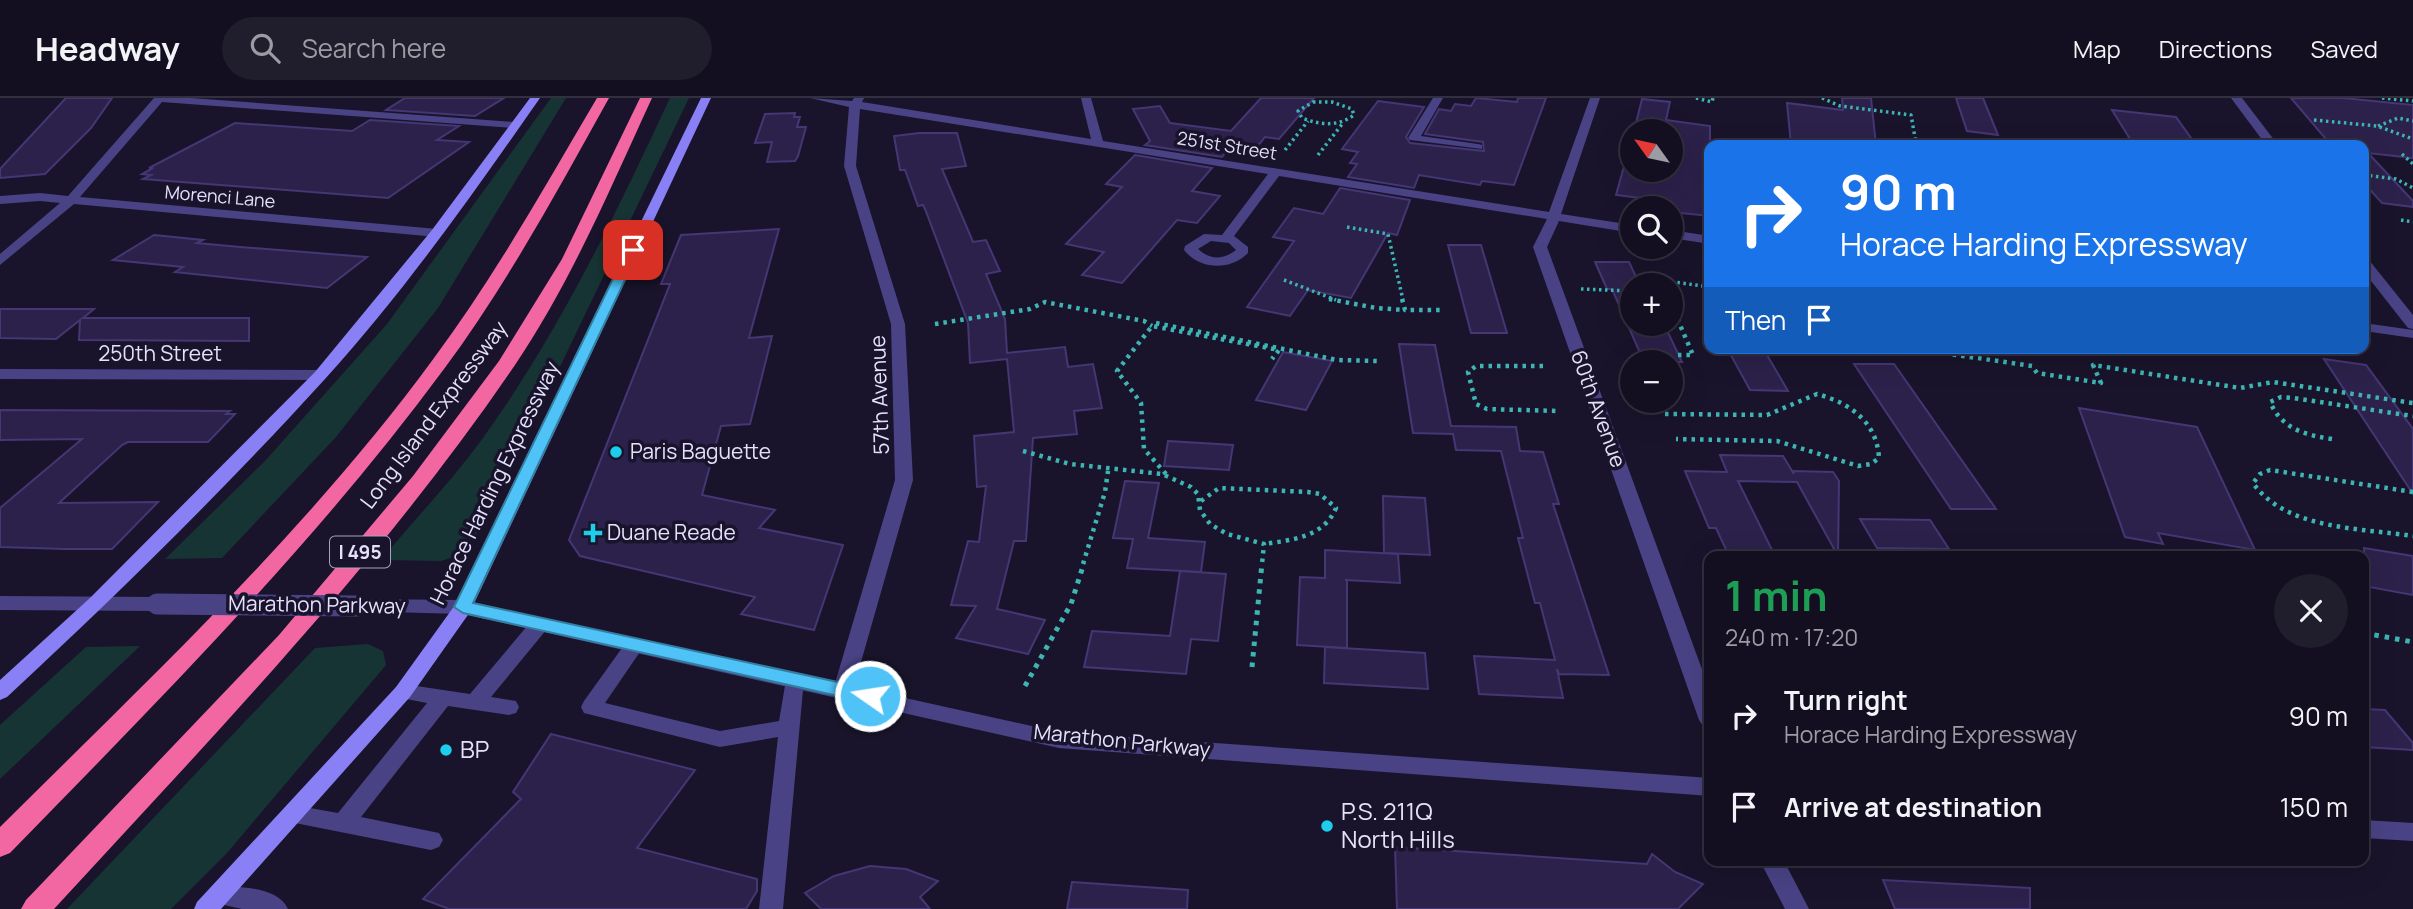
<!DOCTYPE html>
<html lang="en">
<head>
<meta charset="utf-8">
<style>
	body { margin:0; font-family:Manrope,sans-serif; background:#201d2d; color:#f1f3f6; height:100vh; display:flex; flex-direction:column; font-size:26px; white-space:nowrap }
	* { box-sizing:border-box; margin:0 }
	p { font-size:23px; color:#9d9ca5 }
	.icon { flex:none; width:38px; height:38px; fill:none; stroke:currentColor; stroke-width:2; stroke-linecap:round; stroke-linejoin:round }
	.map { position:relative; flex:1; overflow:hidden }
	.panel { position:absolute; left:1704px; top:453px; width:665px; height:315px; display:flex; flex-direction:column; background:#130f20; border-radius:14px; box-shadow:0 7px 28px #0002,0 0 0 2px #322f3e }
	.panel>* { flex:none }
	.hud { position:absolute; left:1704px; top:42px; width:665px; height:214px; border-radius:14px; box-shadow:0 7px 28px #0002,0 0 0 2px #322f3e; background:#1a73e8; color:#fff; overflow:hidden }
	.needle { width:46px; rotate:303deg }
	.fabs { position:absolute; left:1620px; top:21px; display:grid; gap:14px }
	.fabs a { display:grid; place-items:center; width:63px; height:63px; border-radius:50%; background:#130f20; box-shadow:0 7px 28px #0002,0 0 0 2px #322f3e; font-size:35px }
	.pin { position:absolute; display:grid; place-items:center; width:60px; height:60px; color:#fff; margin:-30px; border-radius:14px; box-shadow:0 4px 10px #0006 }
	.me { position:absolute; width:77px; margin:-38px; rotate:283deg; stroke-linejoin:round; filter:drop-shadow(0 0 5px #0008) }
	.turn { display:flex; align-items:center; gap:24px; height:147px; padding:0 21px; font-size:32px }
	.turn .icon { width:91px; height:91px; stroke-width:2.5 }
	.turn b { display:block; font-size:49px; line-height:60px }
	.then { display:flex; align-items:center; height:66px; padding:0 21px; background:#0003; gap:14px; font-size:26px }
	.round { display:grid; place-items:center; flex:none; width:74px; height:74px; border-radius:37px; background:#201d2d }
	.headline { display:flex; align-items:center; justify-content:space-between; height:119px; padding:0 21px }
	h1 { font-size:42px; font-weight:700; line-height:52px; color:#1e9e55 }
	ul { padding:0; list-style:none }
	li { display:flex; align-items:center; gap:21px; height:91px; padding:0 21px }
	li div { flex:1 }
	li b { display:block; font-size:26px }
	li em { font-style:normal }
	header { display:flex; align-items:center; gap:42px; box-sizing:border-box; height:98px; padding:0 35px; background:#130f20; border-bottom:2px solid #322f3e }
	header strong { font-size:33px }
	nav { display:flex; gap:38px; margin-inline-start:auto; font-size:24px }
	.search { width:490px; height:63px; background:#201d2d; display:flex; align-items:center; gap:18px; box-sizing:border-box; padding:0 24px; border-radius:38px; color:#9d9ca5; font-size:26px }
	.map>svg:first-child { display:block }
	.green { fill:#173434 }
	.building { fill:#2c214a; stroke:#453674; stroke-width:2 }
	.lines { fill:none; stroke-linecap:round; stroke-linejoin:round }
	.path-far2 { stroke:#3cb5b3; stroke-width:3.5; stroke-dasharray:2.5 3.5; stroke-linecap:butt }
	.path-far1 { stroke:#3cb5b3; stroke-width:4.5; stroke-dasharray:3.5 5; stroke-linecap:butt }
	.path { stroke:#3cb5b3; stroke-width:5; stroke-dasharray:4.5 6; stroke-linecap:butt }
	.service { fill:#494386; fill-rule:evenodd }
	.minor { fill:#494386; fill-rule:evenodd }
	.tertiary { fill:#494386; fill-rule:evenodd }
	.secondary { fill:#8880f4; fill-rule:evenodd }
	.motorway { fill:#f266a2; fill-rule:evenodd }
	.tertiary-bridge { stroke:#494386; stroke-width:21 }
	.route { fill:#4fc3f7; stroke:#337fa1; stroke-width:2 }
	.poi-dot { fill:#1dcdec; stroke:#19142b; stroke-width:2.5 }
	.labels { text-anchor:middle; stroke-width:7; stroke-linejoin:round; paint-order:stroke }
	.far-street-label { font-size:18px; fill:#e5e0fc; stroke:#19142b }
	.shield { fill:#19142b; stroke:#a8a3bd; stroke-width:2 }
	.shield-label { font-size:19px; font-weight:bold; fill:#e5e0fc }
	.street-label { font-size:21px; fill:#e5e0fc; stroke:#19142b }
	.poi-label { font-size:21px; fill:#e5e0fc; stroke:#19142b; text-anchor:start }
	.near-poi-label { font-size:24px; fill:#e5e0fc; stroke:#19142b; text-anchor:start }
</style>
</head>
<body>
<header>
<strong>Headway</strong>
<div class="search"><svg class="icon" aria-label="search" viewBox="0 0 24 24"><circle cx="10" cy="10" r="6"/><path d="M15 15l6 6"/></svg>Search here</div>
<nav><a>Map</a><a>Directions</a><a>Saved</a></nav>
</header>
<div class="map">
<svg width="2413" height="811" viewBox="0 0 2413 811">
	<rect width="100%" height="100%" fill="#19142b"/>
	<g class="green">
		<polygon points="551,0 566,0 438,210 336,339 222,460 165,461 265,363 387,226"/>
		<path d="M670,0H689L484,427L459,457L441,463L381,462C413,423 450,385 480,344C557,238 615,118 670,0Z"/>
		<polygon points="368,546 383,553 386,567 227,755 171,811 67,811 315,550"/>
		<polygon points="140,548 0,681 0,627 86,549"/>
	</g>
	<g class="building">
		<polygon points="66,0 112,0 91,30 45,76 0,80 0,71"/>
		<polygon points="405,0 504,0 475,18 386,12"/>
		<polygon points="1261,0 1314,0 1279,41 1265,39 1256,50 1233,46 1222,59 1145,47 1150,43 1133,11 1160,8 1170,25 1231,33"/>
		<polygon points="1476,0 1517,4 1518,0 1546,0 1514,87 1482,83 1480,87 1419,77 1414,90 1348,79 1357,66 1350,65 1358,54 1342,51 1378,3 1424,9 1406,39 1410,45 1484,53 1483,44 1425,36 1439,11 1451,13 1455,6 1471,8"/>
		<polygon points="1842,0 1871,0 1876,47 1791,47 1787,5 1843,12"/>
		<polygon points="1956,0 1983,0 1998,37 1967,33"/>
		<polygon points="2291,0 2343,0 2413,7 2413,60 2368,55 2413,103 2413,109 2382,105 2364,85 2364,47 2331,47"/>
		<polygon points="1642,1 1670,4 1666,22 1710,28 1710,118 1671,114 1671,110 1653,110 1648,101 1616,97 1633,36 1633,72 1671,72 1671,33 1634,33"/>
		<polygon points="2112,12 2176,19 2196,47 2130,41"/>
		<polygon points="795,15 794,19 800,19 797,29 806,29 798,58 795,63 767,64 772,44 755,45 765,16"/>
		<polygon points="370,22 459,28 437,42 469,44 388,100 143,81 151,77 142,76 153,70 149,70 235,25 352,33"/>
		<polygon points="919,35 957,35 966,68 942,71 973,144 986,142 1000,173 986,176 1005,221 1007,255 1065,249 1068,269 1093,266 1102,310 1074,313 1077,336 1033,340 1026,443 1014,443 997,511 1045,522 1028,556 956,540 976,508 951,507 968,443 979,444 986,388 977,389 974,338 1014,334 1007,261 970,265 968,225 925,111 923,107 918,108 905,72 900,72 894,38"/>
		<polygon points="1135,57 1212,70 1192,93 1220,98 1197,125 1177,122 1122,185 1082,177 1104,154 1066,146 1122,89 1106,86"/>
		<polygon points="1340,90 1410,102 1397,137 1388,135 1351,200 1308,192 1290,218 1247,209 1294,143 1273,139 1294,110 1323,116"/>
		<polygon points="779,131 749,240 772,238 750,326 721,328 702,397 775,412 759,430 843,447 814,532 741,516 755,499 580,458 569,442 670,186 661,186 681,137"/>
		<polygon points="154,137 203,142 197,145 240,149 367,159 327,190 175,174 183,169 113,162"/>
		<polygon points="1448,147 1481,147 1507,235 1471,235"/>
		<polygon points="1595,164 1629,164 1640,187 1633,187 1633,226 1664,226 1682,264 1644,264 1612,191 1607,191"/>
		<polygon points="0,211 94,211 83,220 249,220 249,243 79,242 80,222 56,241 0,240"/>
		<polygon points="1399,246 1435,247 1451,328 1516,329 1520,353 1543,354 1559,406 1553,406 1609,577 1559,576 1557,571 1563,600 1479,596 1474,558 1555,562 1540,505 1535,505 1518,440 1523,440 1501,353 1456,352 1453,336 1413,335"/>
		<polygon points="1727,250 1763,250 1788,293 1750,292"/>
		<polygon points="1283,254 1332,263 1306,312 1256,302"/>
		<polygon points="2324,261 2366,267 2413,331 2413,396"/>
		<polygon points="1854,266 1894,266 1996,411 1951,411"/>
		<polygon points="2079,310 2197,329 2255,452 2158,435 2163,446 2125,439"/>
		<polygon points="0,312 230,313 226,316 235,316 208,344 128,344 122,347 59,405 158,404 112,451 65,451 0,449 0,410 82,341 0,342"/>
		<polygon points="1168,343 1233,347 1229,372 1164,368"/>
		<polygon points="1720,357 1783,358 1794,376 1792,373 1833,374 1839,383 1838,458 1797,384 1738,383 1775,458 1729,458 1716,430 1709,430 1685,373 1727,374"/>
		<polygon points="1125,383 1159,385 1148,440 1205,444 1201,474 1127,470 1133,441 1113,440"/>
		<polygon points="1383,398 1425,400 1430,457 1384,455"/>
		<polygon points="1860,421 1930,422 1949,451 1877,450"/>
		<polygon points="2364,450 2413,458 2413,497 2364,488"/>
		<polygon points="1325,452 1398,456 1400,485 1345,482 1347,482 1347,550 1297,547 1300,479 1325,480"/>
		<polygon points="1180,473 1226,476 1218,543 1191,541 1186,576 1084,569 1092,533 1170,538"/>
		<polygon points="1325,549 1425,555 1428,591 1324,585"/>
		<polygon points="2364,611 2385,612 2413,645 2413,652 2364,649"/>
		<polygon points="551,636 695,672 637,750 757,781 757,793 746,811 449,811 423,801 521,701 513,694"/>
		<polygon points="1395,749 1647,766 1652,756 1675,774 1703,786 1678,811 1397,811"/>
		<polygon points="870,768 906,771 938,783 920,799 930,811 821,811 805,795 834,778"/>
		<polygon points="1883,782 2030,790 2030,811 1895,811"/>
		<polygon points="1072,784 1188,792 1187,811 1067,811"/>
	</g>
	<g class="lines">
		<g class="path-far2">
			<polyline points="1696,0 1712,4 1713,0"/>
			<polyline points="1822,0 1840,8 1911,17 1916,45 1934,47"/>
			<polyline points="2382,0 2413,3"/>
			<path d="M1313,4H1332L1352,11L1354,17C1338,29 1320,27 1302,20L1298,13Z"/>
			<polyline points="2314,22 2377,28 2413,41"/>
			<polyline points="2378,28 2398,20 2413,23"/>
			<polyline points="1285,52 1308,23"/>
			<polyline points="2402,56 2413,66"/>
			<polyline points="1318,57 1343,25"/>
			<polyline points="2364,77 2396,81 2413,90"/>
			<polyline points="2401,122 2413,124"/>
			<polyline points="1347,129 1388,136 1403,202"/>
			<polyline points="1284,182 1336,202"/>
			<polyline points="1581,191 1633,193"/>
			<polyline points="1671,192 1674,184 1710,189"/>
		</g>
		<g class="path-far1">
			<polyline points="1329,201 1376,210 1405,212"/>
			<polyline points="1402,201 1405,212 1444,212"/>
			<polyline points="1674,213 1693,257 1678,257"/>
			<polyline points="1156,225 1337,262 1377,263"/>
			<polyline points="935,226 1030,211 1045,204 1144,223 1152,228"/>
			<polyline points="1936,254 2032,268 2037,275 2101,285 2093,267 2240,290 2273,284 2413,305"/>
			<polyline points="1543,268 1476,268 1468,274 1476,306 1487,311 1558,313"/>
			<path d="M1665,316L1767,317L1817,296C1850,305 1877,324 1879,360L1871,366L1858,368L1777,343L1676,341"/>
			<path d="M2332,341C2305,337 2282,331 2270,304L2281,299L2293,300L2413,318"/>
			<polyline points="1023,353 1070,366 1162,376 1191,389 1198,396 1200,412 1210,426 1227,436 1264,446 1262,466"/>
			<polyline points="1166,376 1144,351 1141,305 1117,273 1152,228 1279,252 1272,261"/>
			<path d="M2413,394L2270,372L2260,376L2253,385C2286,432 2361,430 2413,438"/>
			<path d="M1201,403L1219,390L1308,394L1320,396L1336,410C1324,439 1292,442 1264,446"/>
			<polyline points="1083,466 1105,394 1108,373"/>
		</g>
		<g class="path">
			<polyline points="2364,535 2413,544"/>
			<polyline points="1252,569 1262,465"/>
			<polyline points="1025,588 1071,506 1084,465"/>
		</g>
		<g class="service">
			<polygon points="1433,0 1443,0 1421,38 1478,46 1482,47 1482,51 1410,42 1408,40"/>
			<polygon points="540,519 547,521 550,526 547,531 491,599 516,603 519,609 516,615 509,617 448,608 361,719 439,735 443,742 439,749 431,752 285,723 282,716 285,709 293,707 338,715 427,605 396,599 393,594 396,589 403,586 470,596 533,521"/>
			<polygon points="634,541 641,543 644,548 605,605 720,633 779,623 787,576 794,574 801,576 804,581 783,811 759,811 778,639 720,649 584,615 581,609 584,603 627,543"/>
			<path d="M219,787C241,790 277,788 288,811H242L211,804L207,797L211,790Z"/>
		</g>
		<g class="minor">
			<polygon points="154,0 191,0 515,24 521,27 515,30 162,4 80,99 437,131 444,135 437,139 74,106 0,167 0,156 60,105 40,103 0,106 0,98 40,95 68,98"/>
			<path d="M810,0L852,3L854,0H864L862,4L1091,41L1081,0H1091L1103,43L1549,114L1590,0H1600L1561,116L1633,127V135L1559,123L1547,149L1710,593V630L1703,628L1699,622L1533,149L1547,121L1279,78L1234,138L1248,149V155C1230,173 1200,172 1184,152L1185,148L1204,136L1222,137L1268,76L860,11L856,68L905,226L913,382L853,592L850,597L843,600L836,597L833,592L895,382L891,226L844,68L849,9ZM1211,143L1229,145L1236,152C1223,162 1210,162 1198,151Z"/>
			<polygon points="2231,0 2242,0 2278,47 2266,47"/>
			<polygon points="1671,132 1710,138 1710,146 1671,140"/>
			<polygon points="2364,161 2369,162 2413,217 2413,231 2408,230 2364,174"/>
			<polygon points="2364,225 2413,232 2413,240 2364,233"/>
			<polygon points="0,271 320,272 328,277 320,282 0,281"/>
			<polygon points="1760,763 1784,763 1809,811 1785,811"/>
		</g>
		<g class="tertiary">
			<polygon points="0,498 157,499 164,501 167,506 164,511 157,513 0,512"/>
			<polygon points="357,501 463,502 1059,634 1710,680 1710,698 1059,650 463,516 350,513 347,508 350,503"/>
			<polygon points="2364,722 2413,725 2413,743 2364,740"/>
		</g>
		<g class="secondary">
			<path d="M530,0H540C473,96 404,194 325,281C225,391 116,498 7,599L0,602V582L90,500L315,274L432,132Z"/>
			<polygon points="701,0 711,0 470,514 410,599 221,811 194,811 197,804 396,589 455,507"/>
		</g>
		<g class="motorway">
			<path d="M597,0H609C558,92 507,186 444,271C315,446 161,600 10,755L0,759V729C151,579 308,432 434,260C495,178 545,88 597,0Z"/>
			<path d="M640,0H652C610,91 571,184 515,267C381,464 215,636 54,811H21L26,802L279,537L413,378L499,263L562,161Z"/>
		</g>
		<polyline class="tertiary-bridge" points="157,506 357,508"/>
	</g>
	<polygon class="route" points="633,148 639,152 473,505 870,591 877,593 880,598 877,603 870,605 463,515 454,509 627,152"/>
	<g class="poi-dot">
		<circle cx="616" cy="354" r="7"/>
		<path d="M589.5 424.5h7v7h7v7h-7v7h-7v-7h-7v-7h7z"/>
		<circle cx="446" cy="652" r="7"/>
		<circle cx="1327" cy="728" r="7"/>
	</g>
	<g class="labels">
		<g class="far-street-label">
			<text transform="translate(1227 48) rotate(9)" y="6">251st Street</text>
			<text transform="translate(220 99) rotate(5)" y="6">Morenci Lane</text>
		</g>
		<rect class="shield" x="330" y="438.5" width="60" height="31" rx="5"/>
		<g class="shield-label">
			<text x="360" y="461">I 495</text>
		</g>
		<g class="street-label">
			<text x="160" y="263">250th Street</text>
			<text transform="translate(880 297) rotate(-92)" y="7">57th Avenue</text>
			<text transform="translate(1598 311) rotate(70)" y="7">60th Avenue</text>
			<text transform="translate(434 317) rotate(-53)" y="7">Long Island Expressway</text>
			<text transform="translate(495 385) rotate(-64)" y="7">Horace Harding Expressway</text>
			<text transform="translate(317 507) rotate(1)" y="7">Marathon Parkway</text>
			<text transform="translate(1122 643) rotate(6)" y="7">Marathon Parkway</text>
		</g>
		<g class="poi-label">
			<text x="630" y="361">Paris Baguette</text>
			<text x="607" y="442">Duane Reade</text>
		</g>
		<g class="near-poi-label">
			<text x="460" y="660">BP</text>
			<text x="1341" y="722">P.S. 211Q<tspan x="1341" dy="28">North Hills</tspan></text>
		</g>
	</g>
</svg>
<div class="fabs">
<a><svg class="needle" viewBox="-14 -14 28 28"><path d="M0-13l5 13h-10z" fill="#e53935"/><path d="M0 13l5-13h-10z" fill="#9d9ca5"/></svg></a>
<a><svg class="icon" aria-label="search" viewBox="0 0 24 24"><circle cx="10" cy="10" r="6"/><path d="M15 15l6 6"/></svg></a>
<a>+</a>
<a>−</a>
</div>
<div class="pin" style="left:633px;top:152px;background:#d93025"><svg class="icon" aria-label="arrive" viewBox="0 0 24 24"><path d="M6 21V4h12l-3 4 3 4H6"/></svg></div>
<svg class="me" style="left:870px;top:598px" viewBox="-20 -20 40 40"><circle r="17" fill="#4fc3f7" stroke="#fff" stroke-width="3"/><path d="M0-11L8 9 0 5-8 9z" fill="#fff"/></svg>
<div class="hud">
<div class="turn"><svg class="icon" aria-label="right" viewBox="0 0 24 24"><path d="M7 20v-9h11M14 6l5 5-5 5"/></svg><div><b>90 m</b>Horace Harding Expressway</div></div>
<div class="then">Then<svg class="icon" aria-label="arrive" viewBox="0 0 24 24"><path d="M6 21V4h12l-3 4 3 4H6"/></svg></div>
</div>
<section class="panel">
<div class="headline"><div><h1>1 min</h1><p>240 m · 17:20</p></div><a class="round"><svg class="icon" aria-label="close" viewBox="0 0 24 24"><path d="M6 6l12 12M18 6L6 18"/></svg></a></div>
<ul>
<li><svg class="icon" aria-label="right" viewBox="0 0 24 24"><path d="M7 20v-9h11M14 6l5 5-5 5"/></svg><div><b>Turn right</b><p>Horace Harding Expressway</p></div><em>90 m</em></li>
<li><svg class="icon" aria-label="arrive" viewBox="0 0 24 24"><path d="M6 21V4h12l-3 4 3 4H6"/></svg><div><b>Arrive at destination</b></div><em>150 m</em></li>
</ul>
</section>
</div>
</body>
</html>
